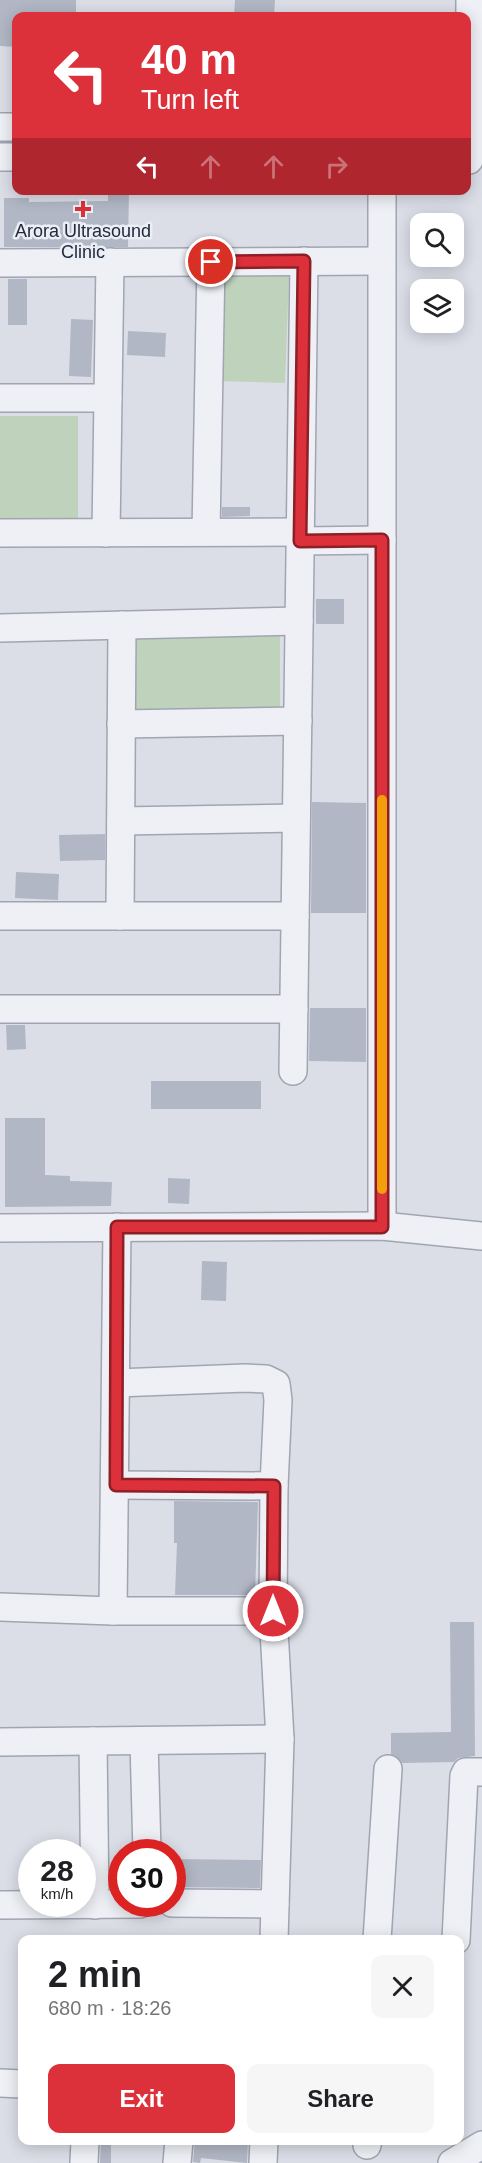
<!DOCTYPE html>
<html lang="en">
<head>
<meta charset="utf-8">
<style>
	body { margin:0; font-family:Arial,sans-serif; background:#f6f6f6; color:#202124; height:100vh; display:flex; flex-direction:column; font-size:22px; white-space:nowrap }
	* { box-sizing:border-box; margin:0 }
	p { font-size:20px; color:#757577 }
	.icon { flex:none; width:33px; height:33px; fill:none; stroke:currentColor; stroke-width:2; stroke-linecap:round; stroke-linejoin:round }
	.map { position:relative; flex:1; overflow:hidden }
	.side { position:absolute; left:18px; top:1935px; width:446px; height:210px; display:flex; flex-direction:column; background:#fff; border-radius:12px; box-shadow:0 3px 15px #0003 }
	.side>* { flex:none }
	.banner { position:absolute; left:12px; top:12px; width:459px; height:183px; border-radius:12px; box-shadow:0 3px 15px #0003; background:#dc303b; color:#fff; overflow:hidden }
	.fabs { position:absolute; left:410px; top:213px; display:grid; gap:12px }
	.fabs a { display:grid; place-items:center; width:54px; height:54px; border-radius:12px; background:#fff; box-shadow:0 3px 15px #0003; font-size:30px }
	.speed { position:absolute; left:18px; top:1839px; display:flex; gap:12px; font-size:30px; font-weight:700; text-align:center }
	.speed>* { display:grid; place-content:center; width:78px; height:78px; border-radius:50%; background:#fff; box-shadow:0 3px 15px #0003; line-height:1 }
	.speed small { font-size:15px; font-weight:400 }
	.speed .limit { border:9px solid #d22; background:#fff; color:#111 }
	.pin { position:absolute; display:grid; place-items:center; width:51px; height:51px; color:#fff; margin:-26px; border:3px solid #fff; border-radius:50%; box-shadow:0 2px 6px #0007 }
	.me { position:absolute; width:66px; margin:-33px; rotate:0deg; stroke-linejoin:round; filter:drop-shadow(0 0 4px #0008) }
	.turn { display:flex; align-items:center; gap:21px; height:126px; padding:0 30px; font-size:27px }
	.turn .icon { width:78px; height:78px; stroke-width:2.5 }
	.turn b { display:block; font-size:42px; line-height:51px }
	.lanes { display:flex; align-items:center; height:57px; padding:0 30px; background:#0003; justify-content:center; gap:30px; direction:ltr }
	.lanes .off { opacity:.35 }
	.round { display:grid; place-items:center; flex:none; width:63px; height:63px; border-radius:12px; background:#f6f6f6 }
	.summary { display:flex; align-items:center; justify-content:space-between; height:102px; padding:0 30px }
	h1 { font-size:36px; font-weight:700; line-height:45px }
	.cta { display:flex; gap:12px; margin-top:auto; padding:12px 30px }
	.cta a { flex:1; height:69px; border-radius:12px; background:#dc303b; color:#fff; font-size:24px; font-weight:700; line-height:69px; text-align:center }
	.cta a+a { background:#f6f6f6; color:#202124 }
	.map>svg:first-child { display:block }
	.green { fill:#bfd2bb }
	.building { fill:#b1b7c4 }
	.lines { fill:none; stroke-linecap:round; stroke-linejoin:round }
	.minor-casing { stroke:#a0a5b1; stroke-width:30 }
	.minor { stroke:#eef0f5; stroke-width:27 }
	.route-casing { stroke:#8f1f26; stroke-width:15 }
	.route { stroke:#dc303b; stroke-width:10 }
	.slow { stroke:#f59e0b; stroke-width:10 }
	.poi-dot { fill:#dc303b; stroke:#eaeef5; stroke-width:2 }
	.labels { text-anchor:middle; stroke-width:5; stroke-linejoin:round; paint-order:stroke }
	.poi-label { font-size:18px; fill:#232b3e; stroke:#eaeef5 }
</style>
</head>
<body>
<div class="map">
<svg width="482" height="2163" viewBox="0 0 482 2163">
	<rect width="100%" height="100%" fill="#dbdee7"/>
	<g class="green">
		<polygon points="223,272 289,274 285,383 219,381"/>
		<rect x="0" y="416" width="78" height="103"/>
		<rect x="133" y="635" width="147" height="74"/>
	</g>
	<g class="building">
		<polygon points="0,0 76,0 76,16 16,16 16,47 0,46"/>
		<polygon points="235,0 275,0 274,16 234,16"/>
		<polygon points="108,190 129,190 128,247 4,247 4,198 29,198 29,202 108,201"/>
		<rect x="8" y="279" width="19" height="46"/>
		<polygon points="71,319 93,320 91,377 69,376"/>
		<polygon points="128,331 166,333 165,357 127,355"/>
		<polygon points="222,507 250,507 250,516 222,517"/>
		<rect x="316" y="599" width="28" height="25"/>
		<polygon points="312,802 366,803 366,913 311,913"/>
		<polygon points="105,834 105,860 60,861 59,835"/>
		<polygon points="16,872 59,874 58,900 15,898"/>
		<polygon points="310,1008 366,1008 366,1062 309,1061"/>
		<polygon points="6,1025 25,1025 26,1049 7,1050"/>
		<rect x="151" y="1081" width="110" height="28"/>
		<polygon points="5,1118 45,1118 45,1175 70,1176 70,1181 112,1182 111,1206 5,1207"/>
		<polygon points="168,1178 190,1179 189,1204 168,1203"/>
		<polygon points="202,1261 227,1262 226,1301 201,1300"/>
		<polygon points="174,1501 258,1502 255,1595 175,1595 177,1543 174,1543"/>
		<polygon points="450,1622 474,1622 475,1756 458,1758 454,1762 402,1763 391,1754 391,1733 451,1732"/>
		<polygon points="173,1859 261,1860 260,1888 173,1887"/>
		<polygon points="101,2140 111,2140 111,2163 100,2163"/>
		<polygon points="195,2140 248,2140 247,2163 201,2158 200,2163 193,2162"/>
	</g>
	<g class="lines">
		<g class="minor-casing">
			<g id="minor">
				<polyline points="0,127 16,127"/>
				<polyline points="0,157 16,157"/>
				<polyline points="469,160 470,0"/>
				<polyline points="382,190 382,1226"/>
				<polyline points="0,263 381,261"/>
				<polyline points="0,398 108,398"/>
				<polyline points="206,532 211,262"/>
				<polyline points="0,533 300,532"/>
				<polyline points="106,533 110,262"/>
				<polyline points="300,541 382,540"/>
				<polyline points="0,628 299,621"/>
				<polyline points="121,724 298,721"/>
				<polyline points="121,821 296,818"/>
				<polyline points="0,916 295,916"/>
				<polyline points="120,916 122,625"/>
				<polyline points="0,1009 294,1009"/>
				<polyline points="293,1071 304,261"/>
				<polyline points="0,1228 382,1226 482,1236"/>
				<polyline points="117,1383 245,1378 266,1379 276,1384 278,1400 274,1486 273,1611 280,1739 274,1940"/>
				<polyline points="116,1485 274,1486"/>
				<polyline points="0,1607 113,1611 273,1611"/>
				<polyline points="113,1611 117,1227"/>
				<polyline points="93,1741 95,1905"/>
				<polyline points="144,1741 147,1852"/>
				<polyline points="0,1742 280,1739"/>
				<polyline points="172,1903 275,1904"/>
				<polyline points="0,1905 140,1904"/>
				<polyline points="377,1940 388,1769"/>
				<polyline points="456,1940 464,1776 466,1772 482,1772"/>
				<polyline points="0,2083 22,2084"/>
				<polyline points="367,2145 368,2140"/>
				<polyline points="84,2163 85,2140"/>
				<polyline points="177,2163 179,2140"/>
				<polyline points="263,2163 264,2140"/>
				<polyline points="452,2163 482,2145"/>
			</g>
		</g>
		<use href="#minor" class="minor"/>
	</g>
	<g class="lines">
		<g class="route-casing">
			<polyline id="route" points="211,262 304,261 300,541 382,540 382,1227 117,1227 116,1485 274,1486 273,1611"/>
		</g>
		<use href="#route" class="route"/>
		<polyline class="slow" points="382,800 382,1189"/>
	</g>
	<path class="poi-dot" d="M80 200h6v6h6v6h-6v6h-6v-6h-6v-6h6z"/>
	<g class="labels">
		<g class="poi-label">
			<text x="83" y="237">Arora Ultrasound<tspan x="83" dy="21">Clinic</tspan></text>
		</g>
	</g>
</svg>
<div class="fabs">
<a><svg class="icon" aria-label="search" viewBox="0 0 24 24"><circle cx="10" cy="10" r="6"/><path d="M15 15l6 6"/></svg></a>
<a><svg class="icon" aria-label="layers" viewBox="0 0 24 24"><path d="M12 4l9 5-9 5-9-5zM3 14l9 5 9-5"/></svg></a>
</div>
<div class="speed"><div>28<small>km/h</small></div><div class="limit">30</div></div>
<div class="pin" style="left:211px;top:262px;background:#d93025"><svg class="icon" aria-label="arrive" viewBox="0 0 24 24"><path d="M6 21V4h12l-3 4 3 4H6"/></svg></div>
<svg class="me" style="left:273px;top:1611px" viewBox="-20 -20 40 40"><circle r="17" fill="#dc303b" stroke="#fff" stroke-width="3"/><path d="M0-11L8 9 0 5-8 9z" fill="#fff"/></svg>
<div class="banner">
<div class="turn"><svg class="icon" aria-label="left" viewBox="0 0 24 24"><path d="M17 20v-9H6M10 6l-5 5 5 5"/></svg><div><b>40 m</b>Turn left</div></div>
<div class="lanes"><svg class="icon" aria-label="left" viewBox="0 0 24 24"><path d="M17 20v-9H6M10 6l-5 5 5 5"/></svg><svg class="icon off" aria-label="ahead" viewBox="0 0 24 24"><path d="M12 20V5M6 11l6-6 6 6"/></svg><svg class="icon off" aria-label="ahead" viewBox="0 0 24 24"><path d="M12 20V5M6 11l6-6 6 6"/></svg><svg class="icon off" aria-label="right" viewBox="0 0 24 24"><path d="M7 20v-9h11M14 6l5 5-5 5"/></svg></div>
</div>
<section class="side">
<div class="summary"><div><h1>2 min</h1><p>680 m · 18:26</p></div><a class="round"><svg class="icon" aria-label="close" viewBox="0 0 24 24"><path d="M6 6l12 12M18 6L6 18"/></svg></a></div>
<div class="cta"><a>Exit</a><a>Share</a></div>
</section>
</div>
</body>
</html>
